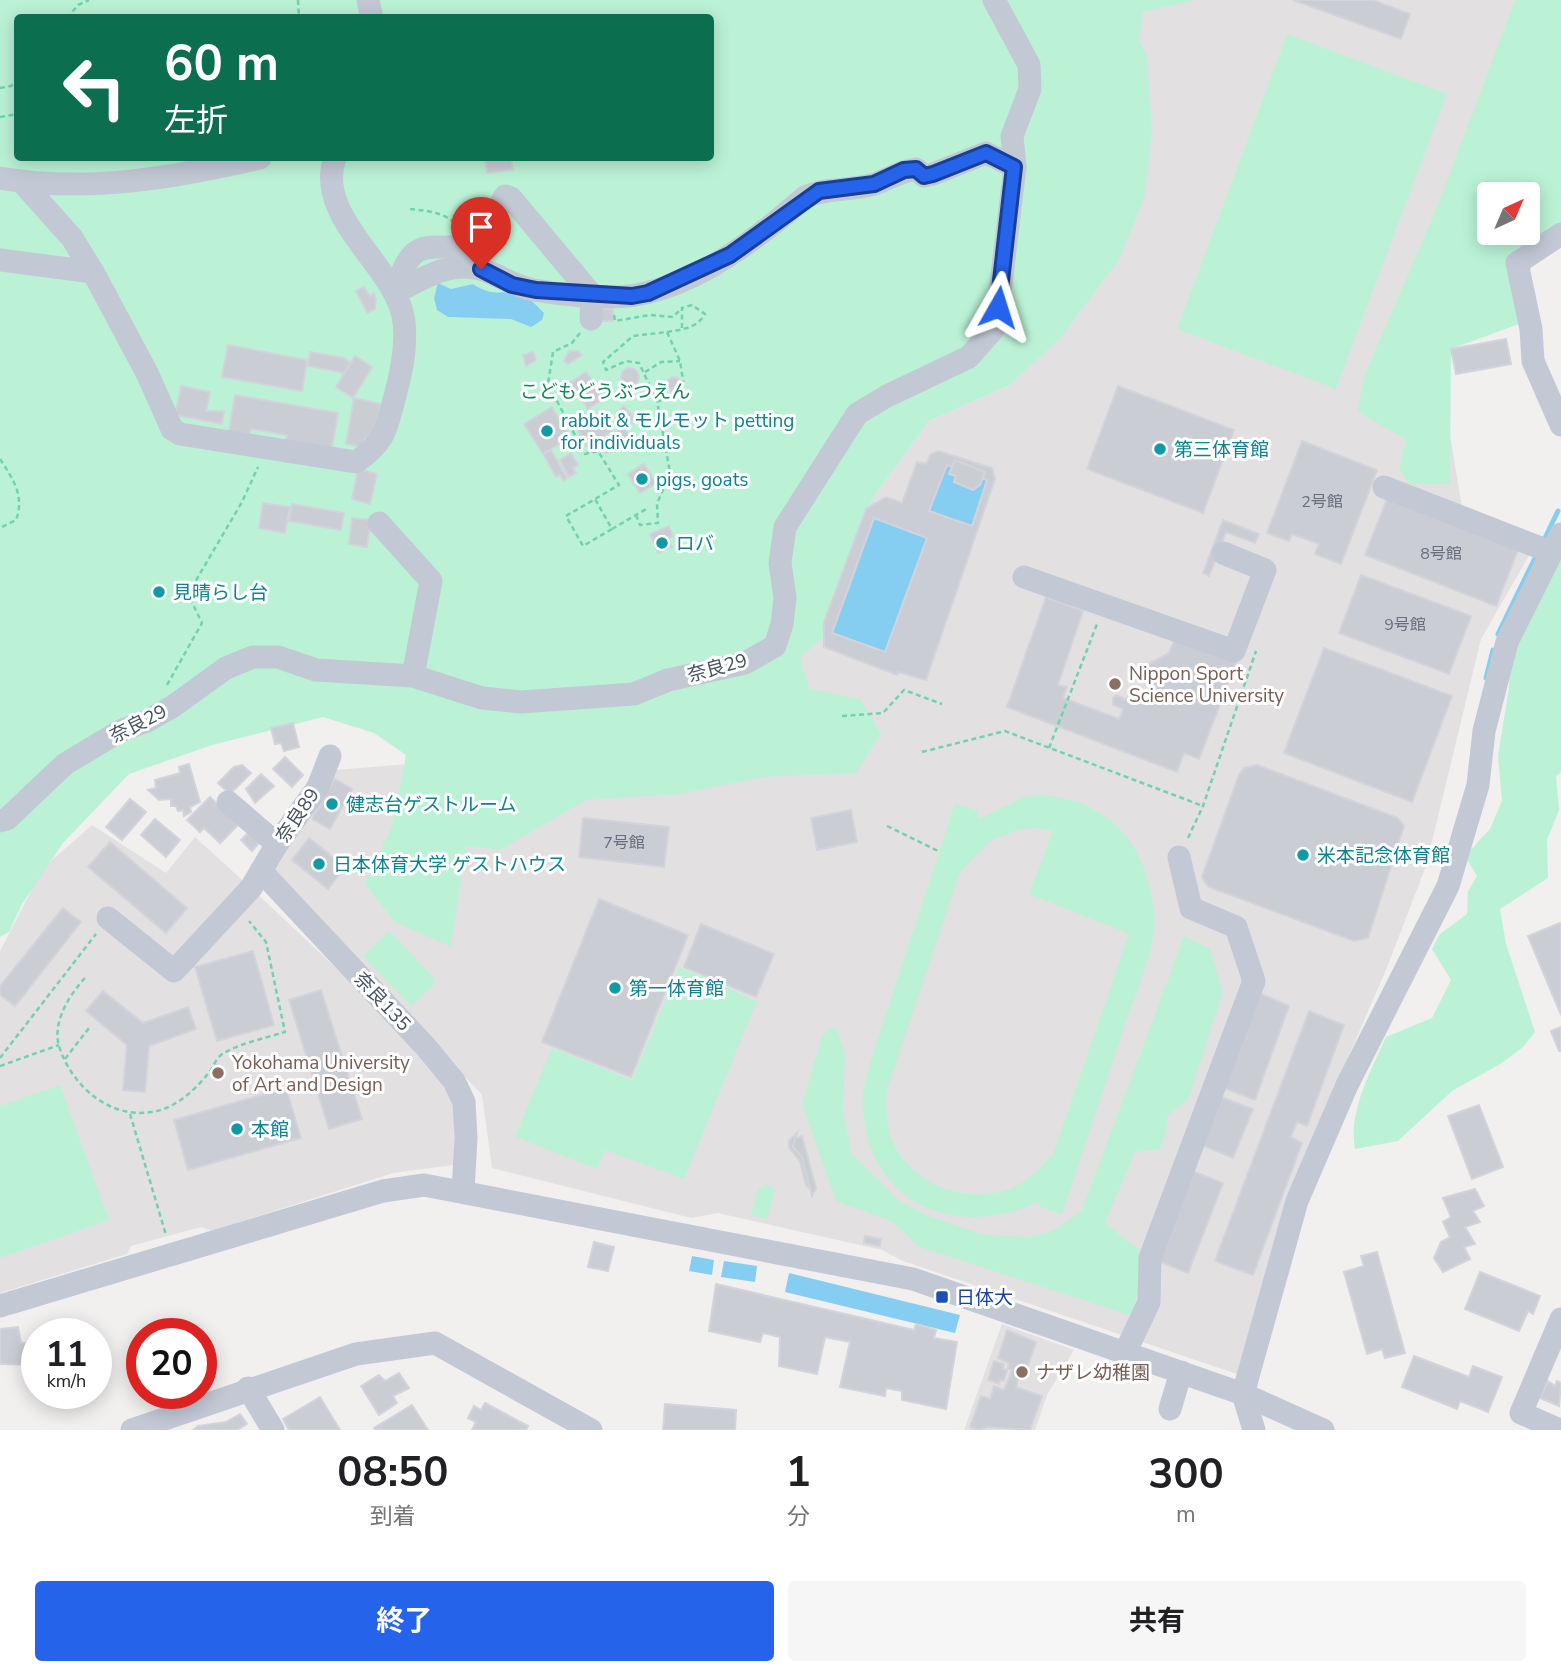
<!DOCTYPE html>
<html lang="ja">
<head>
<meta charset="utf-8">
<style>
	body { margin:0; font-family:"Nunito Sans","Noto Sans JP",sans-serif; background:#f6f6f6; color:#202124; height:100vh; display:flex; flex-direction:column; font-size:26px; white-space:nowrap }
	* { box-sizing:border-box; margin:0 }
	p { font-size:23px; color:#757577 }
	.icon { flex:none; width:38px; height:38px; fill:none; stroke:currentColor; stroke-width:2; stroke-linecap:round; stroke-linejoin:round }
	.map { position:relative; height:1430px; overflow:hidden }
	.details { display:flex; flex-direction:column; background:#fff; flex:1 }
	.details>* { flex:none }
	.hud { position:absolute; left:14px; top:14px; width:700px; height:147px; border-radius:7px; box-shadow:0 4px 18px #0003; background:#0b6e4f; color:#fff; overflow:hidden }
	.needle { width:46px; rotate:44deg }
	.buttons { position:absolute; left:1477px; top:182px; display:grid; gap:14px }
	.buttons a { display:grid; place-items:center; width:63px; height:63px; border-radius:7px; background:#fff; box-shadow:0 4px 18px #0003; font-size:35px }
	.speed { position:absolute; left:21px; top:1318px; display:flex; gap:14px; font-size:35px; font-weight:700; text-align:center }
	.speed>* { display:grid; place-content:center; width:91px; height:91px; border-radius:50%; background:#fff; box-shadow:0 4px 18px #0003; line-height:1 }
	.speed small { font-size:18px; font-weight:400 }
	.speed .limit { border:10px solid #d22; background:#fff; color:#111 }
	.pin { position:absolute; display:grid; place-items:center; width:60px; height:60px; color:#fff; margin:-72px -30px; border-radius:50% 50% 50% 0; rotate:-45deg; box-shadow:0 0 7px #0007 }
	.pin .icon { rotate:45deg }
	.me { position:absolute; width:77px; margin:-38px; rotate:6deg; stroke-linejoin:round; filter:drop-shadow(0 0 5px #0008) }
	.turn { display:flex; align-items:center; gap:24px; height:147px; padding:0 35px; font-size:32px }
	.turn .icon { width:91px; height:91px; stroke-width:2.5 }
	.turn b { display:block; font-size:49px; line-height:60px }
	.eta { display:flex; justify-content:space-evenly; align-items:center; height:119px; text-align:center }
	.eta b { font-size:42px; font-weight:700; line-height:49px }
	.button { display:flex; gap:14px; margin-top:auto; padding:14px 35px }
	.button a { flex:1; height:80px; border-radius:7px; background:#2563eb; color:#fff; font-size:28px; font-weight:700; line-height:80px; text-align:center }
	.button a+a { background:#f6f6f6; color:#202124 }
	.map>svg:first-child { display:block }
	.education { fill:#e3e0e1 }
	.green { fill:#bbf2d6; fill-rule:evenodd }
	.water { fill:#86cef1 }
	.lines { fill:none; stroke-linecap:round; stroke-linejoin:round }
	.stream { stroke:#86cef1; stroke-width:5 }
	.building { fill:#cbcdd5; stroke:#d3d4db; stroke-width:2; fill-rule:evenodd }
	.path { stroke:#71d2ad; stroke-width:2.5; stroke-dasharray:5 3.5; stroke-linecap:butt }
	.minor { stroke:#c2c9d5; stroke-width:23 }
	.route-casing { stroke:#184099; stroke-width:18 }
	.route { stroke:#2563eb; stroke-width:12 }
	.culture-dot { fill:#0f9aa8; stroke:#fff; stroke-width:2.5 }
	.education-dot { fill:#8d6e63; stroke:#fff; stroke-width:2.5 }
	.transit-dot { fill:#1a4fb4; stroke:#fff; stroke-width:2.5 }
	.labels { text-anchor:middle; stroke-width:6; stroke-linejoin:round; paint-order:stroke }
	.number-label { font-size:16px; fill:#676f7c }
	.park-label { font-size:19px; fill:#128458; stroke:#fff }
	.culture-label { font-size:19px; fill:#0d838f; stroke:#fff; text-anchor:start }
	.street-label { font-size:19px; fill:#46505e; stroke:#fff }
	.education-label { font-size:19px; fill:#785e54; stroke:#fff; text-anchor:start }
	.transit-label { font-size:19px; fill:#164399; stroke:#fff; text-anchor:start }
</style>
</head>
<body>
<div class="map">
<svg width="1561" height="1430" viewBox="0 0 1561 1430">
	<rect width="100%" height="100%" fill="#f2efef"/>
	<g class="education">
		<polygon points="1118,0 1561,0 1528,233 1528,194 1489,194 1489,233 1528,233 1432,327 1462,507 1539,538 1481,639 1426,866 1386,970 1289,1193 1237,1374 903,1261 882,1250 718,1213 691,1218 492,1168 482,1095 275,872 274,860 336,770 528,754 847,565 874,496 929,421 1010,385 1059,340"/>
		<polygon points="92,825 166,873 195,837 251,888 420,1047 454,1098 454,1165 393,1173 212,1231 201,1227 131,1246 127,1254 0,1293 0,951 43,868"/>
		<polygon points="1002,1324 1074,1350 1047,1395 1035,1430 964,1430"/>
	</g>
	<g class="green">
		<path d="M0,0H1195L1143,12L1139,40L1147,56L1152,131L1145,196L1119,260L1059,340L1010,385L929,421L874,496L847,565L831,630L800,658L810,689L860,699L881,734L856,773L764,777L679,794L586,800L500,850L466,846L451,947L395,922L365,884L392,826L406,755L374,733L323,717L212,745L129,774L63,843L22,904L9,932L0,937ZM18,18H710V158H18Z"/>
		<path d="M1515,0H1561V226L1531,247L1519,324L1451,349L1450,484H1410L1399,470L1406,440L1357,411L1365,374L1436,210ZM1489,194H1528V233H1489Z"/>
		<polygon points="1287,34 1447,94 1336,389 1177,329"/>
		<path d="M1561,548V772L1556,776L1559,810L1547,840L1548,878L1500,909L1506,944L1535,1032L1523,1047L1502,1063L1452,1091L1398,1141L1355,1149C1348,1111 1371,1071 1386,1037L1432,1018L1451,980L1432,949L1440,934L1467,914L1468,891L1477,876L1465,856L1490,829L1502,801L1498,756L1509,688L1510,658Z"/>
		<path d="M1042,795C1109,801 1145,842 1154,908C1159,942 1137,991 1126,1022C1105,1086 1083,1150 1062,1215L1039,1206L1040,1201C959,1240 871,1207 863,1111C861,1095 866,1078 870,1063L955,803L978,811L977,820L1024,797ZM1035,828L1053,831L1029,894L1129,934L1053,1154C1040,1168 1026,1184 1007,1190C963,1204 908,1183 891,1138C886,1123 886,1105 887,1090L960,872L990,841L1018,830Z"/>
		<polygon points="389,931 437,981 411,1006 363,956"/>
		<polygon points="1184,936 1210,949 1223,992 1188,1100 1168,1115 1166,1133 1160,1149 1135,1152 1105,1223 1146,1256 1132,1316 919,1247 893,1222 836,1201 802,1104 823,1034 835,1026 845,1052 843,1112 852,1154 898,1200 928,1216 984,1235 1029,1237 1053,1231 1082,1210"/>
		<polygon points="679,967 757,1001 684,1179 605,1150 597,1169 515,1137 552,1048 632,1080"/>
		<polygon points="60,1085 109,1220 0,1258 0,1106"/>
		<polygon points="766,1184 775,1191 767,1219 751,1215 758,1190"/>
	</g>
	<g class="water">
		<path d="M438,283L451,289L473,284C492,297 502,291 523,292L544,313L542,320L531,327L511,319L448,317L437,310L434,298Z"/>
		<polygon points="947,465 987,480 972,526 929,511"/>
		<polygon points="874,518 927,538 885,652 832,633"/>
		<polygon points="692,1256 714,1260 712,1275 689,1271"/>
		<polygon points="724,1261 757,1266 755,1282 721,1277"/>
		<polygon points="789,1273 960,1315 955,1333 785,1292"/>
	</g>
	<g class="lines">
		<g class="stream">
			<polyline points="1545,538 1558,511"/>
			<polyline points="1498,634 1535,558"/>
			<polyline points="1486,678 1493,650"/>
		</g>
	</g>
	<g class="building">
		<polygon points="1293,0 1373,0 1410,14 1401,39"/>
		<polygon points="485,158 511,158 513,170 487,173"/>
		<polygon points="364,287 370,296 374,293 376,299 375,309 367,313 356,291"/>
		<polygon points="598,309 613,309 613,321 599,321"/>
		<polygon points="1506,339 1511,364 1456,374 1451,349"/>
		<polygon points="228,345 307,360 302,391 222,377"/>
		<polygon points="569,351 578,351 582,355 568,364 564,361"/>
		<polygon points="310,352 344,358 351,363 344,373 308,366"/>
		<polygon points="533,352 536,360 526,366 523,355"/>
		<polygon points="355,356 372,367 353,398 336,387"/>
		<circle cx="630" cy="377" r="9"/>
		<polygon points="586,372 604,398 588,409 570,383"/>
		<circle cx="674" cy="384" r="7"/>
		<polygon points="181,386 210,392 206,411 224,411 222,424 175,415"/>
		<polygon points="1118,386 1234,430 1203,513 1087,469"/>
		<polygon points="235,395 338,413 331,453 285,445 287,435 251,429 249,441 228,437"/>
		<polygon points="354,398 381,404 375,439 365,438 363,447 346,444"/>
		<polygon points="624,406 635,419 630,423 619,411"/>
		<polygon points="552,407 570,438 543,454 524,424"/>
		<polygon points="600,412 612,431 587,446 576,427"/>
		<polygon points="624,427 631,438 606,453 599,442"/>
		<polygon points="1302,441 1377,470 1341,564 1315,554 1319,544 1292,534 1289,541 1267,533"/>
		<polygon points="551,450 567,478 564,481 560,475 556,477 543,454"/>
		<path d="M938,451L992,468L995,479L926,680L898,672L897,675L824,647V622L866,509L886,497L902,503L917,462L926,464L931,454ZM947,465L987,480L972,526L929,511ZM874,518L927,538L885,652L832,633Z"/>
		<polygon points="571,453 578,465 573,468 576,473 569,477 560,460"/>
		<polygon points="955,460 985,472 980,485 973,490 954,482 956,476 949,474"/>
		<polygon points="644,464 656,483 640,493 628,474"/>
		<polygon points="358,469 377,474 370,504 352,499"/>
		<polygon points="1387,499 1518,550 1496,606 1365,555"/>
		<polygon points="263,503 290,507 285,533 259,528"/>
		<polygon points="292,504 344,513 341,530 289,521"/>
		<polygon points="352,518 371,520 367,547 349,544"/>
		<polygon points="1223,520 1259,534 1255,543 1226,532 1209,576 1203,573"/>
		<polygon points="669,526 673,536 668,539 672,547 658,553 650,534"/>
		<polygon points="1361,575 1471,616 1449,674 1339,633"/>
		<polygon points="1046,597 1083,611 1058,685 1067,687 1063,698 1119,719 1123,709 1113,705 1113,698 1116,695 1127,700 1129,693 1151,701 1156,690 1145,666 1169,653 1176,635 1238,658 1199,759 1184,753 1177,772 1007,707"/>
		<polygon points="1324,648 1452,696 1412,802 1284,753"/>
		<polygon points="293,723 299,747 284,751 281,743 275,744 271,728"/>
		<polygon points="285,757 303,775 292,787 273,769"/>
		<polygon points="189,764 200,802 190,807 191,812 184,816 183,810 178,811 176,806 171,806 171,799 159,800 148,790 156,788 155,780 180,773 179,767"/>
		<polygon points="242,765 251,773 230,794 218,783 234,767"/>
		<polygon points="1257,765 1398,818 1404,826 1368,938 1354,941 1209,887 1206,884 1202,877 1239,775 1244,768"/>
		<polygon points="261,774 274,786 255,803 246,789"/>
		<polygon points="335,779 352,789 330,829 312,819"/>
		<polygon points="210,797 238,825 220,843 204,828 200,832 187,820"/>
		<polygon points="130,799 146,812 122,840 106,827"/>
		<polygon points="851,810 857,842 817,850 811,818"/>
		<polygon points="583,818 669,827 664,867 579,857"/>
		<polygon points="155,819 180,840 166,857 141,835"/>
		<polygon points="249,832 259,843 252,851 241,840"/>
		<polygon points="309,838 345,867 328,889 292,860"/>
		<polygon points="110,842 187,908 166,933 88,867"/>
		<polygon points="599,899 688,935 631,1077 542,1042"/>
		<polygon points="63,908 81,922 15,1006 0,995 0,986"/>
		<polygon points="1560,923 1561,925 1561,1015 1528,936"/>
		<polygon points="701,924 774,954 756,997 684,967"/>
		<polygon points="253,951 274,1025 217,1041 195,967"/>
		<polygon points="321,990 362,1119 329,1129 289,1000"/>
		<polygon points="103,991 143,1023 188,1007 196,1029 149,1046 145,1092 123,1090 127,1045 86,1011"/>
		<polygon points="1257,992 1289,1006 1255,1100 1221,1087"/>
		<polygon points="1309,1011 1344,1025 1307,1126 1297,1122 1291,1137 1302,1143 1253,1275 1215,1261"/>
		<polygon points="1561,1027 1561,1051 1559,1051 1551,1031"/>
		<polygon points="286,1088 301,1138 188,1170 174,1120"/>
		<polygon points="1221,1097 1253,1109 1233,1158 1202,1145"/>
		<polygon points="1479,1105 1503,1167 1472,1179 1448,1116"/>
		<polygon points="797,1133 793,1147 802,1157 810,1189 806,1185 800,1161 789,1148 789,1141"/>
		<polygon points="802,1136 816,1188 812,1196 802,1157 793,1147 795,1139"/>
		<polygon points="1190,1170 1223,1183 1188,1273 1155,1260"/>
		<polygon points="1475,1189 1484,1206 1473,1211 1480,1222 1465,1227 1475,1244 1464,1247 1470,1259 1443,1272 1434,1258 1441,1242 1450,1237 1443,1222 1451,1217 1443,1198"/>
		<polygon points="865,1236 881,1239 880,1246 864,1243"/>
		<polygon points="594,1242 614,1247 608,1271 588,1267"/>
		<polygon points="1377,1252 1405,1353 1385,1358 1382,1349 1367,1354 1344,1272 1364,1266 1361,1256"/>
		<polygon points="1480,1272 1540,1296 1533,1314 1528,1311 1519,1331 1465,1309"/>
		<polygon points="716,1284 914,1330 916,1324 936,1330 934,1338 957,1342 946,1409 902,1400 902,1391 886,1388 885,1396 840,1387 850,1342 825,1337 817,1374 779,1366 780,1337 763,1333 760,1342 709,1331"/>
		<polygon points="18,1327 21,1343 36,1343 37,1365 0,1364 0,1329"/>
		<polygon points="1007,1330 1036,1342 1026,1371 1021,1370 1016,1387 1042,1396 1030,1430 988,1427 979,1430 970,1427 981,1396 990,1399 994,1386 1004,1390 1012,1370 1008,1368 1009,1363 998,1358"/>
		<polygon points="1414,1356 1469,1377 1473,1366 1502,1377 1488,1412 1460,1401 1457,1409 1402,1387"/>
		<polygon points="994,1361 1004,1364 1003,1369 1007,1370 1004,1381 1000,1380 999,1384 988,1380"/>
		<polygon points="399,1373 409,1388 393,1396 397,1403 379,1415 361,1386 379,1375 385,1381"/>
		<polygon points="1548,1381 1555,1386 1557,1381 1561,1383 1559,1406 1540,1398"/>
		<polygon points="172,1393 198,1393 198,1395 176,1403"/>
		<polygon points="320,1397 340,1430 289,1430 283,1419"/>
		<polygon points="485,1403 528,1426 526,1430 472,1430 476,1422 468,1418 474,1406 481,1410"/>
		<polygon points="665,1404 736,1410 735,1430 663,1430"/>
		<polygon points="412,1405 428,1430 375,1430 374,1428"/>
		<polygon points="240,1414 247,1424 237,1430 193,1430 198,1426 226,1422"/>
	</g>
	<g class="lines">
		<g class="path">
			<polyline points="298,0 299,18"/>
			<polyline points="67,18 78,5 89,0"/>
			<polyline points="0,88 11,86 18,80"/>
			<polyline points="0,117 18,114"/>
			<path d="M410,209C428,211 445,212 458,226"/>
			<polyline points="614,315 615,321 650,315 673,317 682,308"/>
			<path d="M667,332C683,329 696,329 705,314L692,305L682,308V331"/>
			<polyline points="580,333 572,343 553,352 548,384 585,454 598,451 619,485 566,516 583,546 612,529 595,499"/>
			<polyline points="645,372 661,362 680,361"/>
			<path d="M0,459C13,479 25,496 16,520L0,528"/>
			<polyline points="636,515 640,525 658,523 657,504 670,472 657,401 639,363 626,361 606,370 603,362 633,336 667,332 680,361 684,386 669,400 657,401"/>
			<polyline points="612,529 648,508"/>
			<polyline points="167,685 202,623 188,594 242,502 258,467"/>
			<polyline points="842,716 883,713 904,690 942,704"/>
			<polyline points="1049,748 1097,624"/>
			<polyline points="922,752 1005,731 1203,806"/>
			<polyline points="887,826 940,852"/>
			<polyline points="1188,838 1203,806 1256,651"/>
			<path d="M85,978C70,994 52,1022 59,1046C71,1085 109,1119 151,1112C176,1109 196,1089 211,1070C214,1064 218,1056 224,1053C241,1043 266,1038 285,1032L266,942L249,921"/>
			<polyline points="0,1058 96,934"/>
			<polyline points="65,1059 89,1028"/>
			<polyline points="0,1066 59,1045"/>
			<polyline points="130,1114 166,1235"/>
		</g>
		<g class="minor">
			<polyline points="368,0 372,18"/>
			<path d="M0,178C87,193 174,178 260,158"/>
			<path d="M22,182L72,238L93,272L147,373L172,429L180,434L356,462C386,441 386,430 395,396C402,371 408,342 403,316C393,265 314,216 335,158"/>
			<polyline points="1561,234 1517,263 1531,329 1533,361 1561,425"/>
			<polyline points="0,260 93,272"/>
			<path d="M395,293C422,279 448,261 480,269C499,274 514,287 534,290C562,295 608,300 636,295C699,284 758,238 805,197C827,187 852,191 875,184C889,179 901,171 916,169L924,176L933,174L986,153L1015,167"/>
			<path d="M395,293C415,222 433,261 482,239L505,196L511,198L592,295L591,319"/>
			<polyline points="1384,487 1551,552"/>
			<polyline points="379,523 431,581 413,676"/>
			<polyline points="1024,577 1234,651 1265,570 1223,553"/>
			<polyline points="228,802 277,844"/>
			<polyline points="0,821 7,819 65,764 120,731 147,721 172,707 226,668 253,657 278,657 316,670 413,676 482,698 521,702 634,694 668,680 745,663 775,646 782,624 785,598 780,563 785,527 857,414 887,396 969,357 996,326 1015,167 1012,136 1030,89 1029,65 994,0"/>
			<polyline points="261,871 425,1046 454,1081 464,1102 466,1138 463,1191"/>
			<polyline points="108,918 174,971 251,888 277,844 318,787 330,756"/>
			<polyline points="0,1306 383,1191 424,1185 913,1279 1243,1394 1323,1430"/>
			<polyline points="1125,1353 1149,1302 1150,1258 1254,981 1236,927 1191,908 1179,857"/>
			<polyline points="248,1388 273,1430"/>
			<polyline points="1170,1409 1181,1372"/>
			<polyline points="132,1430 356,1354 435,1343 591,1430"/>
			<polyline points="1254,1430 1243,1394 1297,1201 1347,1085 1448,886 1478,785 1484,731 1507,642 1561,534"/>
			<polyline points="1560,1430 1521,1413 1561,1319"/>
		</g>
	</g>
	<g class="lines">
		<g class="route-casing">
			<polyline id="route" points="481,269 512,285 536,290 632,296 648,293 730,255 819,191 874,184 904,170 916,169 924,176 933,174 986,153 1014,167 998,307"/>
		</g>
		<use href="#route" class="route"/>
	</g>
	<g class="culture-dot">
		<circle cx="547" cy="431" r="7"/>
		<circle cx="1160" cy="449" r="7"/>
		<circle cx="642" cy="479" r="7"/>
		<circle cx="662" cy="543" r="7"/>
		<circle cx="159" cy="592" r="7"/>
		<circle cx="332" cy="804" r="7"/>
		<circle cx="1303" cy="855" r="7"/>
		<circle cx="319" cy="864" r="7"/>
		<circle cx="615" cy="988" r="7"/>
		<circle cx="237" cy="1129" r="7"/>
	</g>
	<g class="education-dot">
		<circle cx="1115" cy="684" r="7"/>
		<circle cx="218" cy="1073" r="7"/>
		<circle cx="1022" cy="1372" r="7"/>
	</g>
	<rect class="transit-dot" x="935" y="1290" width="14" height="14" rx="3.5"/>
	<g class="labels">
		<g class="number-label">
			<text x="1322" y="507">2号館</text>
			<text x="1441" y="559">8号館</text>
			<text x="1405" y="630">9号館</text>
			<text x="624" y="848">7号館</text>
		</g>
		<g class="park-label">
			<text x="605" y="398">こどもどうぶつえん</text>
		</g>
		<g class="culture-label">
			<text x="561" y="427">rabbit &amp; モルモット petting<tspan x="561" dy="22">for individuals</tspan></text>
			<text x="1174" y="456">第三体育館</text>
			<text x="656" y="486">pigs, goats</text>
			<text x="676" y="550">ロバ</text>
			<text x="173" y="599">見晴らし台</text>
			<text x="346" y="811">健志台ゲストルーム</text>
			<text x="1317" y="862">米本記念体育館</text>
			<text x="333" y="871">日本体育大学 ゲストハウス</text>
			<text x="629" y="995">第一体育館</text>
			<text x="251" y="1136">本館</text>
		</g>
		<g class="street-label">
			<text transform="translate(717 667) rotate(-15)" y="7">奈良29</text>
			<text transform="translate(138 723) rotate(-27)" y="7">奈良29</text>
			<text transform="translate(297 815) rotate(-56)" y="7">奈良89</text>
			<text transform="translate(383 1001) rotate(47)" y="7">奈良135</text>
		</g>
		<g class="education-label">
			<text x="1129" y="680">Nippon Sport<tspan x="1129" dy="22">Science University</tspan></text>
			<text x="232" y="1069">Yokohama University<tspan x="232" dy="22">of Art and Design</tspan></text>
			<text x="1036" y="1379">ナザレ幼稚園</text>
		</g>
		<g class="transit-label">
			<text x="956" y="1304">日体大</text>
		</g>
	</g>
</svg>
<div class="buttons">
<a><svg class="needle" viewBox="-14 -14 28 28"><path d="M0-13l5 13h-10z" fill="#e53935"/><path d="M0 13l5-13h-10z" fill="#757577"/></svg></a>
</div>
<div class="speed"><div>11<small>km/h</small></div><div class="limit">20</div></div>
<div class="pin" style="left:481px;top:269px;background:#d93025"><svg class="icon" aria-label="arrive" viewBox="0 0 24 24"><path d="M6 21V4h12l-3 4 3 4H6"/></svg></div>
<svg class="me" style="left:998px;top:307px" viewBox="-20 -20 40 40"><path d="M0-17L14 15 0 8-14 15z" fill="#2563eb" stroke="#fff" stroke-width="4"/></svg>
<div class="hud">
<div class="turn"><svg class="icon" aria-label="left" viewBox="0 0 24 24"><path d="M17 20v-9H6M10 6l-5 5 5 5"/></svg><div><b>60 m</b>左折</div></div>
</div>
</div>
<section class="details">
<div class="eta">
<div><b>08:50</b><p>到着</p></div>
<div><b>1</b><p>分</p></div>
<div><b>300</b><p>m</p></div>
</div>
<div class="button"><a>終了</a><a>共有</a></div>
</section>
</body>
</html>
